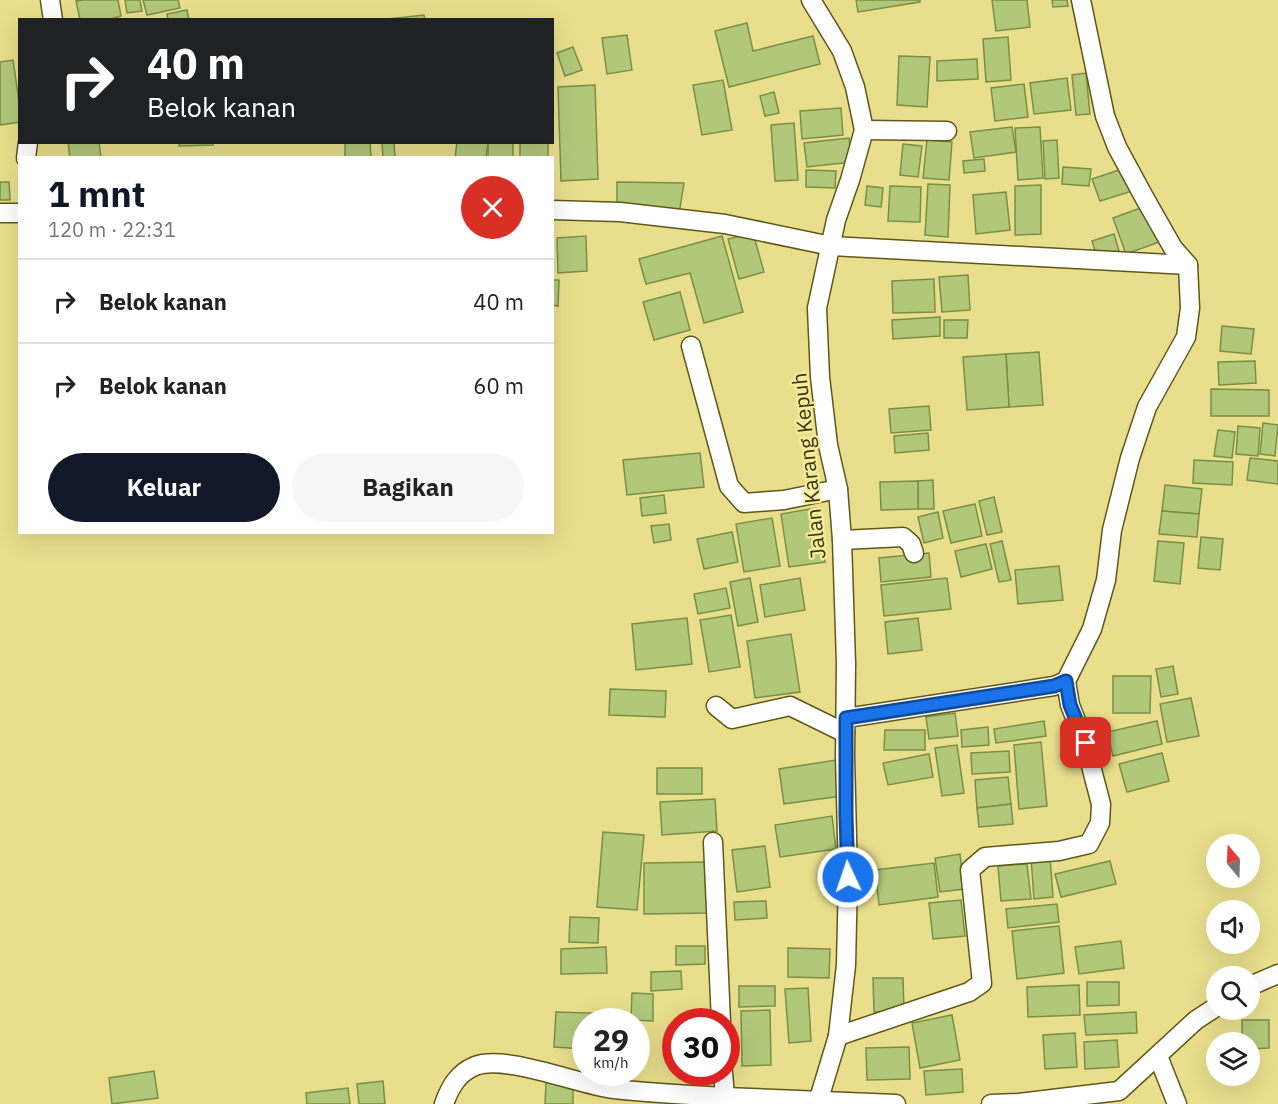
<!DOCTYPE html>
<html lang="id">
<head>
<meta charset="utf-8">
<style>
	body { margin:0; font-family:"IBM Plex Sans",sans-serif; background:#f6f6f6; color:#222; height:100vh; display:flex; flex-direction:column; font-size:22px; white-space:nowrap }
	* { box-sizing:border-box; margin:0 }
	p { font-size:20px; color:#767676 }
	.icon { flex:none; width:33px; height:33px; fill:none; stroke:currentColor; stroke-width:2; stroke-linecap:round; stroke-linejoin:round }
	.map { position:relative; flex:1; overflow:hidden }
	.side { position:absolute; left:18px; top:156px; width:536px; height:378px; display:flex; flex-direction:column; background:#fff; border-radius:0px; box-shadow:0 6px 24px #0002 }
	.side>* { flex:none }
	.banner { position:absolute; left:18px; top:18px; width:536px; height:126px; border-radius:0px; box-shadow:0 6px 24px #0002; background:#202124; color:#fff; overflow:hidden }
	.needle { width:39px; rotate:341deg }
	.tools { position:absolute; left:1206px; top:834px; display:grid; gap:12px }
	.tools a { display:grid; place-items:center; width:54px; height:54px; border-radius:50%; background:#fff; box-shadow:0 6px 24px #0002; font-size:30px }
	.speed { position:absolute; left:572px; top:1008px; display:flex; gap:12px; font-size:30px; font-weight:700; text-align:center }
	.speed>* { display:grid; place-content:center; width:78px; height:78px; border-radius:50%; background:#fff; box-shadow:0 6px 24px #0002; line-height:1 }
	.speed small { font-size:15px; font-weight:400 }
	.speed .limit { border:9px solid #d22; background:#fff; color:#111 }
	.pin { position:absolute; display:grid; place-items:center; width:51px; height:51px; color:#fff; margin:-26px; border-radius:12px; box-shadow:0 3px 9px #0006 }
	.me { position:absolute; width:66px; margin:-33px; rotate:357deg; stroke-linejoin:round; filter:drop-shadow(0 0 4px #0008) }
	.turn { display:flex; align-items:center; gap:21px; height:126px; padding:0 30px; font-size:27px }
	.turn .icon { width:78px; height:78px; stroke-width:2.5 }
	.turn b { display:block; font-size:42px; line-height:51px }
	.round { display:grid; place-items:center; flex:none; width:63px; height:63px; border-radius:32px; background:#f6f6f6 }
	.headline { display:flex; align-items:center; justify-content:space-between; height:102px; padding:0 30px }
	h1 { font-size:36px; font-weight:700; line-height:45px; color:#111827 }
	.cta { display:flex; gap:12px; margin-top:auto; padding:12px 30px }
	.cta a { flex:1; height:69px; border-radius:36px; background:#111827; color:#fff; font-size:24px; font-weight:700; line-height:69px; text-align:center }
	.cta a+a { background:#f6f6f6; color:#222 }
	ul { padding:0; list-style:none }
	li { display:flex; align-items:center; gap:18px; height:84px; padding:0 30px; border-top:2px solid #e0e0e0 }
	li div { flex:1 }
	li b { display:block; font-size:22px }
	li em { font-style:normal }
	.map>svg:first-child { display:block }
	.building { fill:#b1c87b; stroke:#7a8f44; stroke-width:1.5 }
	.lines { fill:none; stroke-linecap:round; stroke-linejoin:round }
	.street-casing { stroke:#605818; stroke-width:21 }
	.street { stroke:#fff; stroke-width:18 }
	.route-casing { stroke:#114b97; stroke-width:15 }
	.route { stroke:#1a73e8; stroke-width:10 }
	.labels { text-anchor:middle; stroke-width:4.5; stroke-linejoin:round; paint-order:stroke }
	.street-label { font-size:21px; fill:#383311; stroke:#f6ec99 }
</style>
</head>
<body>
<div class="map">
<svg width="1278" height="1104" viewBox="0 0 1278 1104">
	<rect width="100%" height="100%" fill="#e8de8c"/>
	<g class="building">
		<polygon points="83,0 118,0 121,16 107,20 80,20 76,1"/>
		<polygon points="125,0 140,0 142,11 127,13"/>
		<polygon points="143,0 178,0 180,8 147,15"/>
		<polygon points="856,0 920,0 920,2 858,12"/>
		<polygon points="992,0 1027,0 1030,27 996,31"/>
		<polygon points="1052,0 1067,0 1068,6 1053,7"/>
		<polygon points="187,10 189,20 168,20 167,14"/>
		<polygon points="424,15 425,20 379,20"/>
		<polygon points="747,23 753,51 813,36 820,64 729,87 715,31"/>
		<polygon points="627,35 632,70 607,74 602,38"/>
		<polygon points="1008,37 1011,80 986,82 983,39"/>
		<polygon points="573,47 582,70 565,76 557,53"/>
		<polygon points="899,56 930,57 927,107 897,105"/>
		<polygon points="977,59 978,79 937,81 937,61"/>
		<polygon points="13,60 20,108 20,122 0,125 0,62"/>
		<polygon points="1086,73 1090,114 1076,115 1072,75"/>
		<polygon points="1067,78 1071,110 1034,114 1030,83"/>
		<polygon points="723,80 732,130 702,135 693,85"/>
		<polygon points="1024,84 1028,117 995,121 991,88"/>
		<polygon points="595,85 598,179 561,181 558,87"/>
		<polygon points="774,92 779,113 765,116 760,96"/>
		<polygon points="841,108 843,135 802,139 800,111"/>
		<polygon points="794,123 798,180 775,181 771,125"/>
		<polygon points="1012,127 1016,152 974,158 970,132"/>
		<polygon points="1040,127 1043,178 1018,180 1015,128"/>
		<polygon points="849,138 852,162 807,167 804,143"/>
		<polygon points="927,140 952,142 949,180 923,178"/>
		<polygon points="1057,140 1059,178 1045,179 1043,141"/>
		<polygon points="68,142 99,142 101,158 70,158"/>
		<polygon points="179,142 213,142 213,145 179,146"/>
		<polygon points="345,142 370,142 371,158 345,158"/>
		<polygon points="394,142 395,158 383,158 382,143"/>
		<polygon points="457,142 488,143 486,158 455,158"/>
		<rect x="488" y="142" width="25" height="16"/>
		<rect x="520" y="142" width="28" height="16"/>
		<polygon points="903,144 922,146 918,177 900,175"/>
		<polygon points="984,159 985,171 964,173 963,161"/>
		<polygon points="1063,167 1091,169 1089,186 1062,184"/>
		<polygon points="1125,168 1132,191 1100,201 1092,179"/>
		<polygon points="806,170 836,171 835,188 806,187"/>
		<polygon points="0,182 9,182 10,200 0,200"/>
		<polygon points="617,182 684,183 679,214 617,207"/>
		<polygon points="928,184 950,185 948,237 925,235"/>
		<polygon points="1041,185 1041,234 1015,235 1015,186"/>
		<polygon points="867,186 883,188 881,207 865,205"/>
		<polygon points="890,186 921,187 920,222 888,221"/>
		<polygon points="1006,192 1010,230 976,234 973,195"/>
		<polygon points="1146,206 1159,242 1126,254 1113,218"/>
		<polygon points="753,233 764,272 739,279 728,239"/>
		<polygon points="1114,234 1119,251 1097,257 1092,241"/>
		<polygon points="586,236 587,271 558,273 557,238"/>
		<polygon points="722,236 743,312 704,323 690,273 646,284 639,259"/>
		<polygon points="968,275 970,310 942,312 939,277"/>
		<polygon points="934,279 935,312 893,313 892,281"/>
		<polygon points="552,280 559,280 558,306 552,305"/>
		<polygon points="680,292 690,330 654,340 643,302"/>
		<polygon points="940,317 940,336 893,339 892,320"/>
		<polygon points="944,320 968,320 967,338 944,338"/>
		<polygon points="1222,326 1254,329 1251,354 1220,351"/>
		<polygon points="1039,352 1043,405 1009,407 1006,354"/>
		<polygon points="1006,354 1009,407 967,410 963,357"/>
		<polygon points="1255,361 1256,383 1219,385 1218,362"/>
		<polygon points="1211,389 1269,390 1269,416 1211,416"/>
		<polygon points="929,406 931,430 891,433 889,409"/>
		<polygon points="1263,423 1278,425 1275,456 1260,454"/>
		<polygon points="1238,426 1260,428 1258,456 1236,454"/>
		<polygon points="1218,430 1235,432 1232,458 1214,456"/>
		<polygon points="928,433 929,450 895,453 894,436"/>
		<polygon points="700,453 704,487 627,495 623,460"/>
		<polygon points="1250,458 1278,461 1278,484 1247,480"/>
		<polygon points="1194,460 1233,462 1232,485 1193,483"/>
		<polygon points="933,480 934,509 918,509 918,481"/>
		<polygon points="918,481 918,509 881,510 880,482"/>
		<polygon points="1165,485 1202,489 1199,514 1162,511"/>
		<polygon points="664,495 666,513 642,516 640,498"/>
		<polygon points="994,497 1002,532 987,535 979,501"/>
		<polygon points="975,504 982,536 951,543 943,511"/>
		<polygon points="816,508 825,562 789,567 781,514"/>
		<polygon points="1162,511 1199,514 1197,537 1159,534"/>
		<polygon points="938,512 943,538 924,543 918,517"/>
		<polygon points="772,518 780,566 744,572 736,524"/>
		<polygon points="669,524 671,540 654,543 651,526"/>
		<polygon points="732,532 738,562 704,569 697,539"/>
		<polygon points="1201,537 1223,539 1220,570 1198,568"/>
		<polygon points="1002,541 1011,580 999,582 990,544"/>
		<polygon points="1158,541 1184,543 1180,584 1154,581"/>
		<polygon points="986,544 992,569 961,577 955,551"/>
		<polygon points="929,553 931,577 881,582 879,558"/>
		<polygon points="1059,566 1063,600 1018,604 1015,570"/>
		<polygon points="750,578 758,622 738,626 730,582"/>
		<polygon points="800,578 805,610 765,617 760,585"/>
		<polygon points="947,578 951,609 884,616 881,585"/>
		<polygon points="726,588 730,608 698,614 694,594"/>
		<polygon points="731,615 740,667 709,672 700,620"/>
		<polygon points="687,618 692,664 636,670 632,624"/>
		<polygon points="918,618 922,650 888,654 885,622"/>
		<polygon points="791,634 800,692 755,698 747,641"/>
		<polygon points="1173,666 1178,694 1161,697 1156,669"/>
		<polygon points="1113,676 1151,676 1150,713 1113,713"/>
		<polygon points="610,689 666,691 665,717 609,715"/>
		<polygon points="1191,698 1199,736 1167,742 1160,704"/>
		<polygon points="955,713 958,736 929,739 926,717"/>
		<polygon points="1044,721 1046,736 996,743 994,729"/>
		<polygon points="1157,721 1162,744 1113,756 1107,732"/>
		<polygon points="988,727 989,745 962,747 961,730"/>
		<polygon points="885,730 925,730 925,750 884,750"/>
		<polygon points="1041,742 1047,806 1019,809 1014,745"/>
		<polygon points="957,745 964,793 942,796 935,748"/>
		<polygon points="1009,751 1010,772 972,774 971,753"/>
		<polygon points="1162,753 1169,781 1127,792 1119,764"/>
		<polygon points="929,754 933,777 888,785 883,763"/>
		<polygon points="836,760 841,796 784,804 779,769"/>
		<rect x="657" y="768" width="45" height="26"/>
		<polygon points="1008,777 1011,804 977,808 975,780"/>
		<polygon points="715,799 717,831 662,835 660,802"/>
		<polygon points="1011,804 1013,824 979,827 977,808"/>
		<polygon points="832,816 836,849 780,857 775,825"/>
		<polygon points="603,832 644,835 637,910 597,907"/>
		<polygon points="765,846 770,887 737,892 732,850"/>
		<polygon points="960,854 964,889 940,892 935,858"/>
		<polygon points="1050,857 1053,897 1034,899 1031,858"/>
		<polygon points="1110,861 1116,884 1061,897 1055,874"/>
		<polygon points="709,862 710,913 644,914 644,863"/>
		<polygon points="934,863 938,897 879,905 875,870"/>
		<polygon points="1027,864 1031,899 1001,901 998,866"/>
		<polygon points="961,900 965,936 933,939 929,903"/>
		<polygon points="766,901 767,918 735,920 734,902"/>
		<polygon points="1057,904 1059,922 1008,928 1006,909"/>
		<polygon points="570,917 599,918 598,943 569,942"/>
		<polygon points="1059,926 1064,973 1017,979 1012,931"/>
		<polygon points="1121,941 1124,968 1079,974 1075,947"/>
		<polygon points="676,946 705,946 705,964 676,965"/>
		<polygon points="606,947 607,973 561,974 561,949"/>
		<polygon points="788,948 830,949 829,978 788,977"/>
		<polygon points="681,971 682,989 651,991 651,972"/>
		<polygon points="873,978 903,978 904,1011 874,1012"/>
		<polygon points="1087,982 1119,982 1119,1005 1087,1006"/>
		<polygon points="1079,985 1080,1015 1028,1017 1027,987"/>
		<polygon points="739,986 775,986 775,1006 739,1007"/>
		<polygon points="808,988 811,1041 789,1043 785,989"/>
		<polygon points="632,993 653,994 653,1021 631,1020"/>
		<polygon points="770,1010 771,1065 742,1066 741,1011"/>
		<polygon points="556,1012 621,1014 621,1022 585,1022 585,1049 554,1047"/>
		<polygon points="1136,1012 1137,1033 1086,1035 1084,1015"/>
		<polygon points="952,1015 960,1060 920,1068 912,1023"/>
		<polygon points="1242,1020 1269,1020 1269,1048 1250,1049 1250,1042 1242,1042"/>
		<polygon points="1075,1033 1077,1067 1045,1069 1043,1035"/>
		<polygon points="1117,1040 1119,1067 1085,1069 1084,1042"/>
		<polygon points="909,1047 910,1079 867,1080 866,1048"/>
		<polygon points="962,1069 963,1092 926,1095 924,1071"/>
		<polygon points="154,1071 158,1098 112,1104 109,1078"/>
		<polygon points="383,1081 385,1104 359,1104 357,1084"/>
		<polygon points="546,1082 573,1083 573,1104 545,1104"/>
		<polygon points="348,1088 350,1104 307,1104 306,1093"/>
	</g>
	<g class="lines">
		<g class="street-casing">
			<g id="street">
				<polyline points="50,0 53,20"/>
				<polyline points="811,0 842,51 855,87 864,130 850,180 836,220 817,308 820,377 828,445 838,489 842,540 846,663 845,756 848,877 846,965 838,1036 818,1102"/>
				<polyline points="864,130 947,131"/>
				<polyline points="26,158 28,142"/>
				<polyline points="552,210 620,212 725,224 831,246 1188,265"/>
				<polyline points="0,213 20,213"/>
				<polyline points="691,346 729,486 744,503 784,500 838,489"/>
				<polyline points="842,540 903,537 911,544 914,553"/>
				<polyline points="716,706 732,719 790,706 845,733"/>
				<polyline points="846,718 1054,686 1066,681"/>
				<polyline points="713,842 721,1022"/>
				<polyline points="1250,986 1278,974"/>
				<polyline points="838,1036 969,992 982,983 970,870 985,857 1059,851 1089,844 1100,823 1101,804 1085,743 1070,705 1066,681 1092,629 1106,580 1112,530 1130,458 1147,407 1186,337 1190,308 1188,265 1173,248 1144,197 1117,147 1105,116 1081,0"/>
				<polyline points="1158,1056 1177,1104"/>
				<path d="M444,1104C450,1087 458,1073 475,1066C506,1054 579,1085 614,1089C651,1093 688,1095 725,1097L723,1072"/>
				<polyline points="724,1104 725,1097 896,1104"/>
				<polyline points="991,1104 1019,1103 1119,1091 1196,1020 1216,1007"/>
			</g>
		</g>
		<use href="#street" class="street"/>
	</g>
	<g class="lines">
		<g class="route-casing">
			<polyline id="route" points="848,877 846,816 846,718 1054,686 1066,681 1070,705 1086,743"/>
		</g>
		<use href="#route" class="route"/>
	</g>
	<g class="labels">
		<g class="street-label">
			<text transform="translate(809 466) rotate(-96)" y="7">Jalan Karang Kepuh</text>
		</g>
	</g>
</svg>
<div class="tools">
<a><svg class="needle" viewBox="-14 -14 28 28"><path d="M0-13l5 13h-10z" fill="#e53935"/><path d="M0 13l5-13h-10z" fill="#767676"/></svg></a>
<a><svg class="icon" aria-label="sound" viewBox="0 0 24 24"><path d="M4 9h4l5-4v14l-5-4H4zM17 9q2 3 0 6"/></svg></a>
<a><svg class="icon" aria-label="search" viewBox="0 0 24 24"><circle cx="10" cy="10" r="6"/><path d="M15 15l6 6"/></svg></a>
<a><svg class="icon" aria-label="layers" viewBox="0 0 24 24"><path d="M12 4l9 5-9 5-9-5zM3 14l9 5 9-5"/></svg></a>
</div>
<div class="speed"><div>29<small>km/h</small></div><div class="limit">30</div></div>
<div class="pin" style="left:1086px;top:743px;background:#d93025"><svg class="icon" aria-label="arrive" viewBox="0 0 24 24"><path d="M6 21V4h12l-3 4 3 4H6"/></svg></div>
<svg class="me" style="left:848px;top:877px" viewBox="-20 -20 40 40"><circle r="17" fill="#1a73e8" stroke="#fff" stroke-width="3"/><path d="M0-11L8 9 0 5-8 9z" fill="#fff"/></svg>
<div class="banner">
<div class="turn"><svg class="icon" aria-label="right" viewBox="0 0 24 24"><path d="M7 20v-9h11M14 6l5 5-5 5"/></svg><div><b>40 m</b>Belok kanan</div></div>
</div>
<section class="side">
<div class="headline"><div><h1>1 mnt</h1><p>120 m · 22:31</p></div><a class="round" style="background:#d93025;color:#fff"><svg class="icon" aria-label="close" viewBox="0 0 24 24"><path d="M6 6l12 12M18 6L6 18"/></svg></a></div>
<ul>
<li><svg class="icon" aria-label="right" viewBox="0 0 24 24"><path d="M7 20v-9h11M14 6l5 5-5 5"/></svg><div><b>Belok kanan</b></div><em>40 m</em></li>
<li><svg class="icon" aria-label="right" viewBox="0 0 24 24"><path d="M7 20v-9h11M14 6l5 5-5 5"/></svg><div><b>Belok kanan</b></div><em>60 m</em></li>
</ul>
<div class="cta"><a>Keluar</a><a>Bagikan</a></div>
</section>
</div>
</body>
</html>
